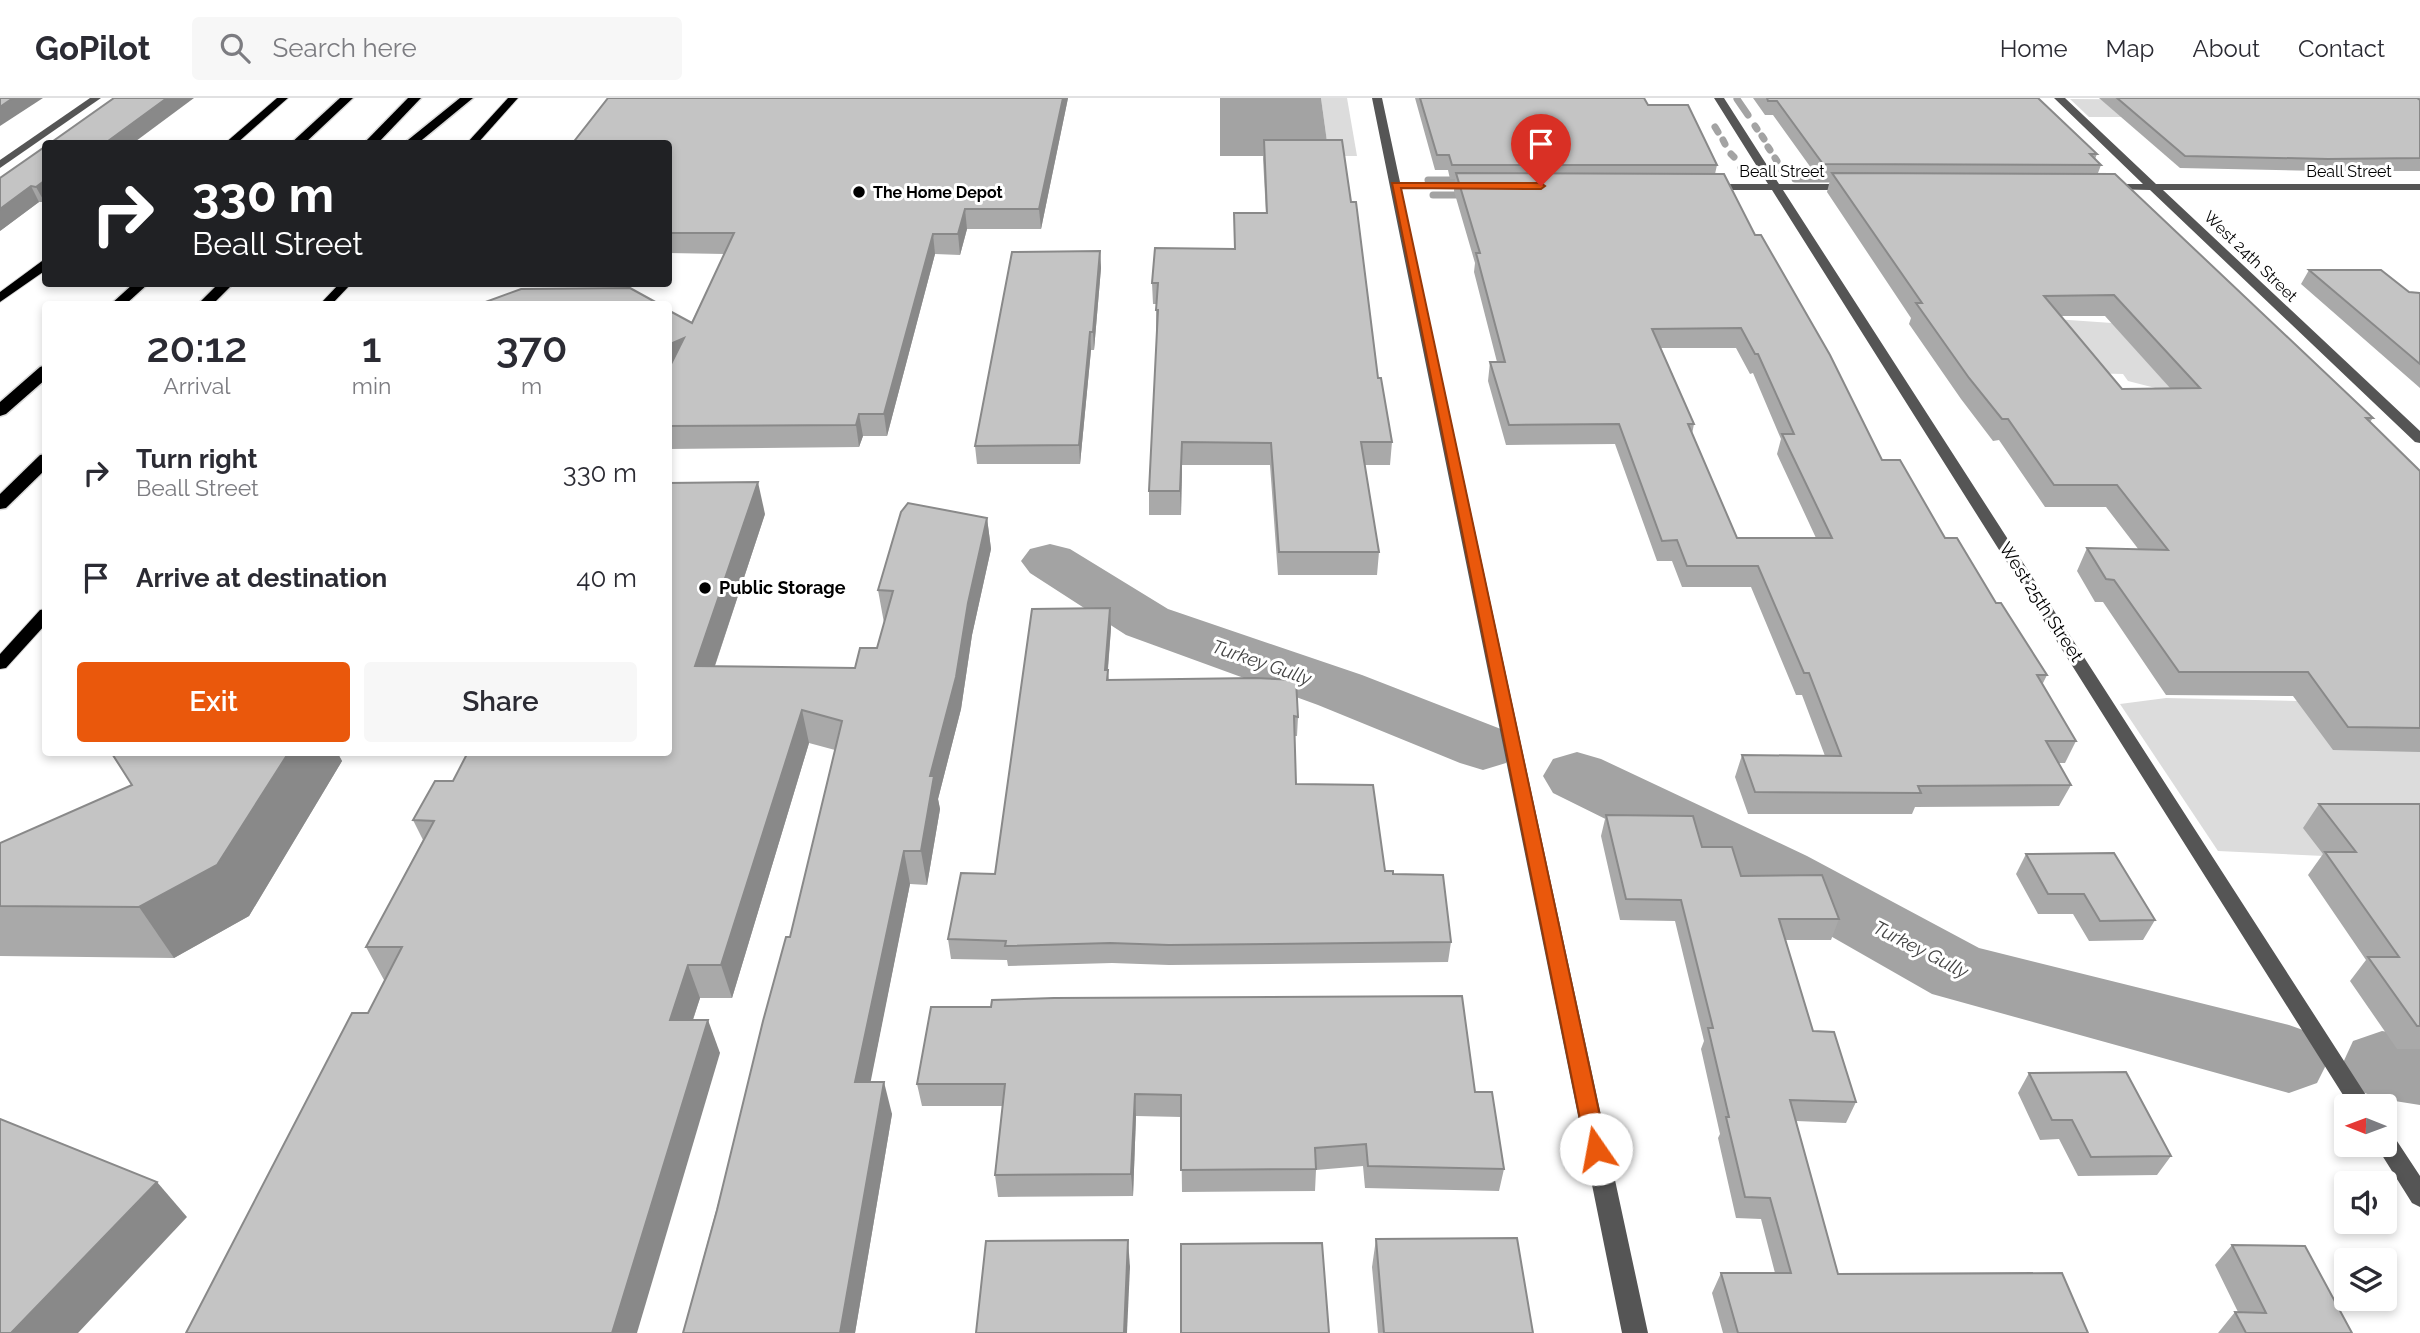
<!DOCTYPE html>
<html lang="en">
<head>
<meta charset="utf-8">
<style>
	body { margin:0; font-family:Raleway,sans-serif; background:#f7f7f7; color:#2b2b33; height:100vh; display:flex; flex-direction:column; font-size:26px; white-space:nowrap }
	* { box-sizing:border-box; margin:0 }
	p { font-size:23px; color:#7c7c81 }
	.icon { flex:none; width:38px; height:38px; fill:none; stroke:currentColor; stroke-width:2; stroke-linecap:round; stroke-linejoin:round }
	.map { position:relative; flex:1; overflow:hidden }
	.details { position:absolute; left:42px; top:203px; width:630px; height:455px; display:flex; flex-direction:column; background:#fff; border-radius:7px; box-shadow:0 4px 10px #0003 }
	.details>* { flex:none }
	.hud { position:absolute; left:42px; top:42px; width:630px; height:147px; border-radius:7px; box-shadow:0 4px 10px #0003; background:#202124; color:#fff; overflow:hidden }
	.needle { width:46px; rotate:271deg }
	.controls { position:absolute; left:2334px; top:996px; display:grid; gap:14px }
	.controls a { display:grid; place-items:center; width:63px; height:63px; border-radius:7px; background:#fff; box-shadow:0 4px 10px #0003; font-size:35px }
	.pin { position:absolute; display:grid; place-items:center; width:60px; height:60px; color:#fff; margin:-72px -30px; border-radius:50% 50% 50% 0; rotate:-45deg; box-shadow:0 0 7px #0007 }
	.pin .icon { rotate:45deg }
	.me { position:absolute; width:77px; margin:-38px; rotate:348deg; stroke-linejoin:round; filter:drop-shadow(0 0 5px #0008) }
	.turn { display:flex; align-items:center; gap:24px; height:147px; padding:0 35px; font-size:32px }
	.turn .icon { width:91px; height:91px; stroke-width:2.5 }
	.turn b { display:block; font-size:49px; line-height:60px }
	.eta { display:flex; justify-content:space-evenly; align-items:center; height:119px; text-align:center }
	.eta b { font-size:42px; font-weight:600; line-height:49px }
	.primary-button { display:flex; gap:14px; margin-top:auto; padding:14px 35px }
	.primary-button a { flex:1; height:80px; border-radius:7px; background:#ea580c; color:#fff; font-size:28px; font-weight:600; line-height:80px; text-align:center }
	.primary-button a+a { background:#f7f7f7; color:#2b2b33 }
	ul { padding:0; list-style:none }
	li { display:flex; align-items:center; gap:21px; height:105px; padding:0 35px }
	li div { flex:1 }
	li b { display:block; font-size:26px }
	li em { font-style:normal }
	header { display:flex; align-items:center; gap:42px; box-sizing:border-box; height:98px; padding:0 35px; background:#fff; border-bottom:2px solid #e1e1e2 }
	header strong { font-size:33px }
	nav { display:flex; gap:38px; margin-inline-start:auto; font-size:24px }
	.search { width:490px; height:63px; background:#f7f7f7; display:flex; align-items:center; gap:18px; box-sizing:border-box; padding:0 24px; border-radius:7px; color:#7c7c81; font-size:26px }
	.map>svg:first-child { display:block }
	.green { fill:#dcdcdc }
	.water { fill:#a3a3a3 }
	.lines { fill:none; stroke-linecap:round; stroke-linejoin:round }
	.stream { stroke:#a3a3a3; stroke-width:7 }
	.river { fill:#a3a3a3; fill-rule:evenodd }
	.major-casing { stroke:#dbdbdb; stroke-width:2 }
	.highway-casing { stroke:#dbdbdb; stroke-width:3 }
	.minor { fill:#555; fill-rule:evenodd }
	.major { fill:#000; fill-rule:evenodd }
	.highway { fill:#000; fill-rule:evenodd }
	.wall { fill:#a9a9a9; fill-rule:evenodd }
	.shaded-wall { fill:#898989 }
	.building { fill:#c4c4c4; stroke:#898989; stroke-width:2; fill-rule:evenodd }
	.route { fill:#ea580c; stroke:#983908; stroke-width:2 }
	.poi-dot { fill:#000; stroke:#fff; stroke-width:2.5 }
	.labels { text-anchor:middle; stroke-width:6; stroke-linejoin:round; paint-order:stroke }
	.far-street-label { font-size:16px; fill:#000; stroke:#fff }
	.far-poi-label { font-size:16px; font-weight:bold; fill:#000; stroke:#fff; text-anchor:start }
	.poi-label { font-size:18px; font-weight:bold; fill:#000; stroke:#fff; text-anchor:start }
	.street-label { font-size:18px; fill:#000; stroke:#fff }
	.water-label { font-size:19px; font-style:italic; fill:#444; stroke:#fff }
</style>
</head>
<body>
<header>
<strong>GoPilot</strong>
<div class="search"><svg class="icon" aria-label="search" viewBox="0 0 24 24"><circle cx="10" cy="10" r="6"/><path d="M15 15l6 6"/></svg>Search here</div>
<nav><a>Home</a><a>Map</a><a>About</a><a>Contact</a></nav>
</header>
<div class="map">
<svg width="2420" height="1235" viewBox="0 0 2420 1235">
	<rect width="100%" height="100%" fill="#fff"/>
	<g class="green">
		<polygon points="1321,0 1347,0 1357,58 1329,58"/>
		<polygon points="2070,1 2230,2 2252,19 2089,19"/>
		<polygon points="2040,220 2112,225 2175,295 2128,283 2123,276 2083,275"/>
		<polygon points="2166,600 2298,603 2420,626 2420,730 2324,758 2218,753 2120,606"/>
	</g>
	<polygon class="water" points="1220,0 1321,0 1329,58 1220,58"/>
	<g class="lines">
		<g class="stream">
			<polyline points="1737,1 1748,17"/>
			<polyline points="1755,28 1757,31"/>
			<polyline points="1715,29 1718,34"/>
			<polyline points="1762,38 1764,41"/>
			<polyline points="1723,42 1725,46"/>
			<polyline points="1768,49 1770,52"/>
			<polyline points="1731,56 1734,59"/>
			<polyline points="1775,60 1777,63"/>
			<polyline points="1741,70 1744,76"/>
			<polyline points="1782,72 1789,77"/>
			<polyline points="1795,81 1831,81"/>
			<polyline points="1428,82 1460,82"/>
			<polyline points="1433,97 1469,97"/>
		</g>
		<g class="river">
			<polygon points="1050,446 1070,451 1168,511 1362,577 1506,633 1516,649 1506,665 1483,672 1460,665 1318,607 1126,537 1030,475 1021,463 1030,451"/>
			<polygon points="1577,654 1601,661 1807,758 1979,850 2289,927 2317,937 2329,961 2317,985 2289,995 1932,896 1757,796 1553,695 1543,678 1553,661"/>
			<polygon points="2382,933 2420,939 2420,1007 2382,1001 2353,991 2342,967 2353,943"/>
		</g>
		<g class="major-casing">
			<g id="major">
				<polygon points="277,0 288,0 236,46 224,46"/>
				<polygon points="508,0 518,0 477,46 466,46"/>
				<polygon points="42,163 46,163 46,172 0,204 0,194"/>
				<polygon points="339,186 351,186 332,206 320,206"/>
				<polygon points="46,511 46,526 6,570 0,571 0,556 40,512"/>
			</g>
		</g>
		<g class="highway-casing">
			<g id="highway">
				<polygon points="340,0 353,0 304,46 290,46"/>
				<polygon points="408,0 421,0 377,46 363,46"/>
				<polygon points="460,0 473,0 417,46 403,46"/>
				<polygon points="133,186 148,186 126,206 111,206"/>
				<polygon points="218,186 233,186 213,206 198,206"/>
				<polygon points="46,267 46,281 6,316 0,318 0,304 40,269"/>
				<polygon points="46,356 46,371 6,410 0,411 0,396 40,357"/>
			</g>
		</g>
		<g class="minor">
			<polygon points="90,0 101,0 0,70 0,62"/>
			<polygon points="1372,0 1382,0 1400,84 1476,85 1481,88 1476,91 1401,90 1648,1235 1622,1235"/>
			<polygon points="1714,0 1724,0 1779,86 1850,86 1855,89 1850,92 1783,92 2373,1008 2350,1008 1772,92 1707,92 1702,89 1707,86 1768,86"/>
			<polygon points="2054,0 2065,0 2156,86 2420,86 2420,92 2163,92 2420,333 2420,345 2415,344 2150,92 2102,91 2102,87 2106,86 2143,86"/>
			<polygon points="2385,1034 2393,1037 2420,1078 2420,1109 2412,1105 2375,1046 2385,1046"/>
		</g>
		<use href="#major" class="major"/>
		<use href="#highway" class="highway"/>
	</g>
	<g class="wall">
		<polygon points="1068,0 1041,131 967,131 960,157 935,156 887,338 863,338 859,349 668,351 668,272 725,156 668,155 668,46"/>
		<path d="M1415,0H1644L1648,7L1717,67L1715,76L1755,137L1882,362L1996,505L2047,577L2042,587L2076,643L2065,665H2058L2071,687L2059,708L1915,709L1912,716H1748L1735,679L1742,657L1825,658L1802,597H1796L1751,489H1682L1672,463H1657L1615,346L1506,347L1488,283L1490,264H1497L1474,174L1475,165L1454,93L1455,81H1450L1448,72H1435ZM1661,250H1736L1750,276L1753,275L1781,341L1777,356L1816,440H1737L1692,336L1694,326Z"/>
		<path d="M1753,0H2038L2097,56L2095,61L2101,67L2098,75L2373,320L2370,324L2420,373V654L2333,652L2293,598L2166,597L2103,504H2095L2077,473L2087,450L2139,452L2106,409H2045L1999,342L1993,343L1961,301L1909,226L1911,220L1827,94L1830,82L1819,81L1773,17H1765ZM2061,218H2105L2170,290L2122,291Z"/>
		<polygon points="2099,0 2420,0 2420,73 2322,73 2180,70"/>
		<polygon points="1264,42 1378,280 1392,344 1390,367 1365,367 1379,454 1377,477 1278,477 1270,367 1182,367 1181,417 1149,417 1149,393 1157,234 1156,234 1156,206 1153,206 1152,185 1234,151 1234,115 1266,115 1263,61"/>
		<polygon points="46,48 46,104 39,104 0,133"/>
		<polygon points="1100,153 1101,170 1094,252 1091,252 1080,366 977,366 975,348"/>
		<polygon points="2309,172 2409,194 2420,195 2420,290 2301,186"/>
		<polygon points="765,416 715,568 855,570 877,550 884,525 878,492 987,420 991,451 972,537 961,611 938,701 940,711 927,787 910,786 870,984 892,1016 855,1235 683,1235 790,839 835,652 809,645 732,900 700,900 693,922 720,955 368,915 386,882 384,882 366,849 423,742 413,722 453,683"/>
		<polygon points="1110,510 1111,530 1108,572 1109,582 1298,619 1297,638 1294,638 1296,686 1385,773 1393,776 1451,844 1448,864 1169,867 1112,865 1008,868 1007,862 951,861 948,841 995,776"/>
		<polygon points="110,654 337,654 342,663 249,818 174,860 0,858 0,745 132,687"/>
		<polygon points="2319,706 2420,706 2420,951 2397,951 2350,883 2366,862 2308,777 2323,756 2303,730"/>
		<polygon points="1606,717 1702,749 1741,778 1839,821 1831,842 1785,842 1813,933 1856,1004 1846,1025 1796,1023 1838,1176 2088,1235 1723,1235 1712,1195 1721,1175 1775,1175 1761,1121 1736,1120 1718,1040 1720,1036 1701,951 1704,943 1675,823 1620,822 1601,738"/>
		<polygon points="2026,756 2155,822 2143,842 2089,843 2073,816 2038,816 2016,776"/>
		<polygon points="931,909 1475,994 1504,1071 1499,1093 1365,1090 1363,1068 1316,1072 1315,1093 1182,1094 1181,1019 1136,1018 1133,1098 998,1099 995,1077 1003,1008 922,1008 917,986"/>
		<polygon points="2029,975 2171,1058 2157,1077 2078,1078 2059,1041 2040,1042 2018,995"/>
		<polygon points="1376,1141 1533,1235 1378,1235 1372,1169"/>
		<polygon points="2232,1147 2352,1235 2218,1235 2235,1214 2238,1214 2215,1167"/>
	</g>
	<g class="shaded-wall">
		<polygon points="13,0 43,0 0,28 0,9"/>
		<polygon points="167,0 194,0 132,46 104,46"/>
		<polygon points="1063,0 1068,0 1041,131 1039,111"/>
		<polygon points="44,83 46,87 46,104 45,105 36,89"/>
		<polygon points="31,88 39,104 0,133 0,111"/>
		<polygon points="965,111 967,131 960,157 958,136"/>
		<polygon points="933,136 935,156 887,338 884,316"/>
		<polygon points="1100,153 1101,170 1094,252 1093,234"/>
		<polygon points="1090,234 1091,252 1080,366 1079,347"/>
		<polygon points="684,240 690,261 668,270 668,247"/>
		<polygon points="859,316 863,338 859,349 856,327"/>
		<polygon points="1182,344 1182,367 1181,417 1180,393"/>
		<polygon points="758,384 765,416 704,600 695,568"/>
		<polygon points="987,420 991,451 972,537 961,611 938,701 940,711 927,787 921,753 930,678"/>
		<polygon points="1110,510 1111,530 1106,592 1105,572"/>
		<polygon points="802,612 809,645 732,900 721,867"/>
		<polygon points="289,654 337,654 342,663 249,818 174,860 139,809"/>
		<polygon points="904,753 910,786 864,1017 855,984"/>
		<polygon points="688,867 700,900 682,954 670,922"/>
		<polygon points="708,922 720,955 637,1235 612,1235"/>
		<polygon points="884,984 892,1016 855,1235 840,1235"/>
		<polygon points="1135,996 1136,1018 1133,1098 1131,1076"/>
		<polygon points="157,1084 187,1119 78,1235 11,1235"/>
		<polygon points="1128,1142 1130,1169 1127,1235 1124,1235"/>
	</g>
	<g class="building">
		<polygon points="0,0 13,0 0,9"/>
		<polygon points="114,0 167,0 104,46 49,46"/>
		<polygon points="608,0 1063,0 1039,111 965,111 958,136 933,136 884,316 859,316 856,327 668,328 668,272 684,240 668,247 668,212 692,225 734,135 668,135 668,46 572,46"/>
		<polygon points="1420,0 1644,0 1648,7 1688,7 1717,67 1452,67 1449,57 1437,57"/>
		<polygon points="1767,0 2038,0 2097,56 2090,56 2101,67 1823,66 1777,3 1768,3"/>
		<polygon points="2117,0 2417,0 2420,2 2420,60 2328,61 2185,58"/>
		<polygon points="1264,42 1342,42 1351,104 1356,104 1378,280 1381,280 1392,344 1361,344 1379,454 1279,454 1271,345 1182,344 1180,393 1149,393 1158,212 1156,212 1158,185 1152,185 1155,150 1235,151 1234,115 1267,115"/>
		<polygon points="46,48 46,83 44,83 36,89 31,88 0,111 0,80"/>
		<path d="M1456,75L1724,76L1755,137H1761L1830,257L1882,362H1900L1945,440H1957L1996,505H2001L2047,577H2037L2076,643H2046L2071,687L1918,688L1921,695L1755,694L1742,657L1841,658L1809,575H1804L1758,468H1687L1677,442L1662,443L1619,326L1509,327L1490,264H1505L1476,155H1480ZM1741,230L1755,256H1758L1794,336H1782L1832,440H1737L1688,326H1694L1652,231Z"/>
		<path d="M1832,75L2115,76L2373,320H2366L2420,373V630L2348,629L2308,574H2179L2114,482L2106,481L2087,450L2168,452L2117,387H2054L2008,321H2002L1969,280L1916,205H1922ZM2114,197L2200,290L2122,291L2044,198Z"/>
		<polygon points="1100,153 1093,234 1090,234 1079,347 975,348 1012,154"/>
		<polygon points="2309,172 2381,172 2409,194 2420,195 2420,266"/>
		<polygon points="630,190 659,206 480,206 521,191"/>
		<polygon points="758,384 695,568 855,570 860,550 877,550 893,493 878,492 901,414 908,405 987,420 968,505 956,579 930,678 934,678 921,753 904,753 855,984 884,984 840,1235 683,1235 717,1112 763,923 786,839 790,839 842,623 802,612 721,867 688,867 670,922 708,922 612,1235 186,1235 352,915 368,915 402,849 366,849 434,723 413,722 435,683 453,683 468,654 668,654 668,385"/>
		<polygon points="1110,510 1105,572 1108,572 1107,582 1255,580 1296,582 1298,619 1294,618 1296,686 1373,687 1385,773 1393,773 1393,776 1443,777 1451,844 1169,847 1110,845 1005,848 1006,843 948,841 961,775 995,776 1032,511"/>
		<polygon points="111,654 289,654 217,767 139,809 0,808 0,745 132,687"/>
		<polygon points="2319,706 2420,706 2420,928 2417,928 2368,859 2399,859 2325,754 2356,754"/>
		<polygon points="1606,717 1693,718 1702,749 1732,749 1741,778 1822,777 1839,821 1779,821 1813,933 1834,934 1856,1004 1790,1002 1838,1176 2062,1175 2088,1235 1738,1235 1721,1175 1791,1175 1770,1100 1745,1099 1726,1019 1729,1019 1708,930 1713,930 1681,802 1626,801"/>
		<polygon points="2114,755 2155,822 2100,823 2084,796 2048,796 2026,756"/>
		<polygon points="1462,898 1475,994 1492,994 1504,1071 1368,1068 1366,1046 1315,1050 1316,1071 1181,1072 1181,997 1135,996 1131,1076 995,1077 1005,986 917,986 931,909 991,909 992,902 1054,900"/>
		<polygon points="2126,974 2171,1058 2091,1059 2072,1022 2052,1022 2029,975"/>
		<polygon points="0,1021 157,1084 11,1235 0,1235"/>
		<polygon points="1517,1140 1533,1235 1384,1235 1376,1141"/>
		<polygon points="1128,1142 1124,1235 976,1235 986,1143"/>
		<polygon points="1322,1145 1329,1235 1181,1235 1181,1146"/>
		<polygon points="2232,1147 2305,1148 2352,1235 2246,1235 2235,1214 2266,1215"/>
	</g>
	<polygon class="route" points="1392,85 1541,85 1545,88 1541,91 1401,90 1607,1051 1604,1058 1596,1060 1589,1058 1586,1051"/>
	<g class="poi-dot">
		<circle cx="859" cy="94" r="7"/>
		<circle cx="705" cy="490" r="7"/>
	</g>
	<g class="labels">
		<g class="far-street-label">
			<text x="1782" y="79">Beall Street</text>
			<text x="2349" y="79">Beall Street</text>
			<text transform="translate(2251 158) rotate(44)" y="6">West 24th Street</text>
		</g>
		<g class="far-poi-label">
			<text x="873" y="100">The Home Depot</text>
		</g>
		<g class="poi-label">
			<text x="719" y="496">Public Storage</text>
		</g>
		<g class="street-label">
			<text transform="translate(2041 504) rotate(57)" y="6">West 25th Street</text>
		</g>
		<g class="water-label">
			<text transform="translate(1262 564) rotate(19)" y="7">Turkey Gully</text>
			<text transform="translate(1921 851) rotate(27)" y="7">Turkey Gully</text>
		</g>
	</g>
</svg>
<div class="controls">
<a><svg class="needle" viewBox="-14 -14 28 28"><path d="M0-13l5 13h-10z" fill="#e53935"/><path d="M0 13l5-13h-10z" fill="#7c7c81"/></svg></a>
<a><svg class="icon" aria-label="sound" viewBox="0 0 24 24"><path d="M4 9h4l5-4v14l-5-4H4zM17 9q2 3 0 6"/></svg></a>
<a><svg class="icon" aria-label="layers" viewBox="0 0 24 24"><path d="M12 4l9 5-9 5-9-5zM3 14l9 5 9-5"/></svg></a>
</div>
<div class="pin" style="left:1541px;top:88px;background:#d93025"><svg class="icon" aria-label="arrive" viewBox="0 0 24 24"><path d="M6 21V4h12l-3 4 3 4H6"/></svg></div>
<svg class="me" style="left:1596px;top:1051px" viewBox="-20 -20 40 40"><circle r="19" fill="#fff"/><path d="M0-13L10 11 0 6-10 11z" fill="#ea580c"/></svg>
<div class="hud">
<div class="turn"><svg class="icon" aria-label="right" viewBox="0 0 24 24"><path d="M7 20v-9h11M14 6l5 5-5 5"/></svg><div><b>330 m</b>Beall Street</div></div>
</div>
<section class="details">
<div class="eta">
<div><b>20:12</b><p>Arrival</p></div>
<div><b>1</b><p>min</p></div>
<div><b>370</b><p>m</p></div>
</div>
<ul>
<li><svg class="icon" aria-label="right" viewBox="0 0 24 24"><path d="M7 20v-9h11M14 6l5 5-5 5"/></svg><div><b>Turn right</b><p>Beall Street</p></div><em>330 m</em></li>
<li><svg class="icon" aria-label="arrive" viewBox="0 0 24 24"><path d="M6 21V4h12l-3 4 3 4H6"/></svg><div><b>Arrive at destination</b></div><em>40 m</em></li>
</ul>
<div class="primary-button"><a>Exit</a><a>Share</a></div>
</section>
</div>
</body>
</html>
